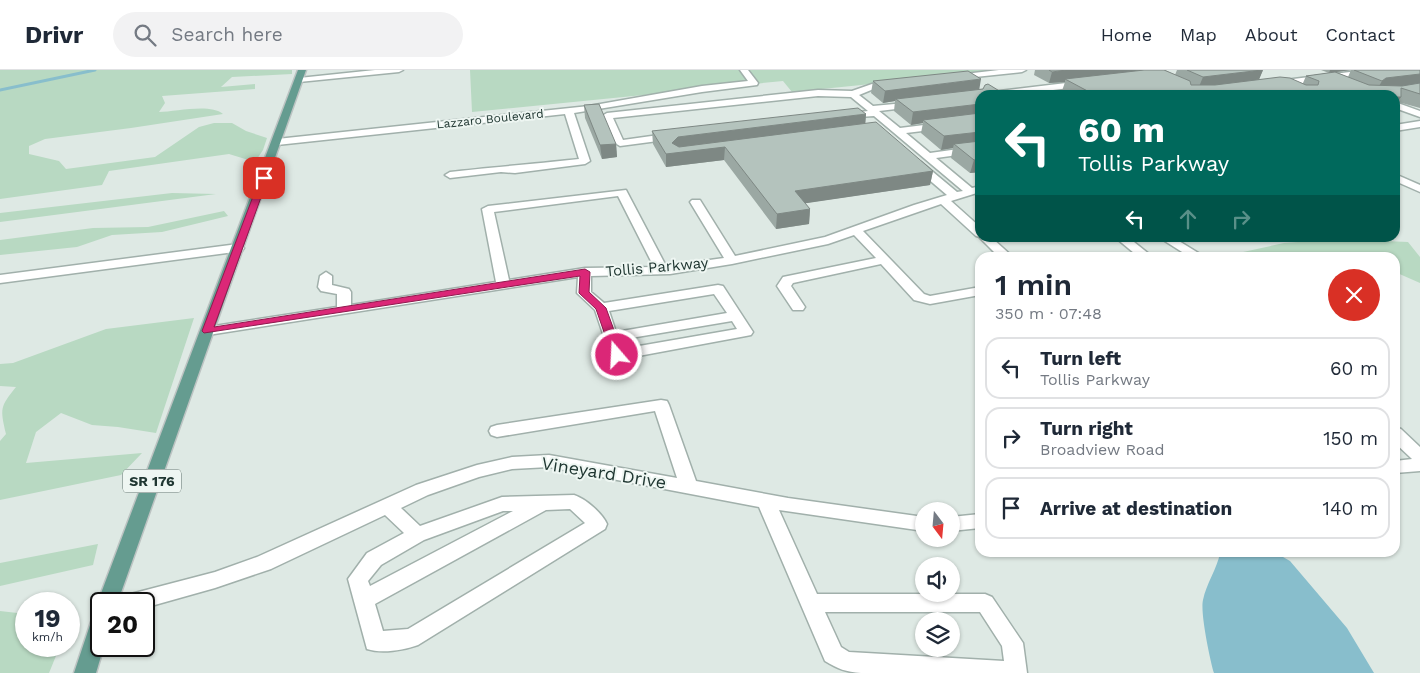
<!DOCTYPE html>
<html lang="en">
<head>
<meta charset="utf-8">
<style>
	body { margin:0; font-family:"Work Sans",sans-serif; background:#f2f2f3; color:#1f2937; height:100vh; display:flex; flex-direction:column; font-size:19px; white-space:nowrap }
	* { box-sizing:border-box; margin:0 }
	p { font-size:16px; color:#747a83 }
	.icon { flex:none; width:28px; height:28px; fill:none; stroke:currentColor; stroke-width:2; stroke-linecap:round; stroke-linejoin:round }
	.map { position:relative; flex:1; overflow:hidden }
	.sheet { position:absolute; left:975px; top:182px; width:425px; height:305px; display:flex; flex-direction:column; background:#fff; border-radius:15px; box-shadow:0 1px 4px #0004 }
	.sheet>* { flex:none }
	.banner { position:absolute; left:975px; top:20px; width:425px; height:152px; border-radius:15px; box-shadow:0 1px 4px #0004; background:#00695c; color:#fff; overflow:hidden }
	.needle { width:32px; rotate:164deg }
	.buttons { position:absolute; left:915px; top:432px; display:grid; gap:10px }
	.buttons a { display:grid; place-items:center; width:45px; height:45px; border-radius:50%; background:#fff; box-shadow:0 1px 4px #0004; font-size:25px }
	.speed { position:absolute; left:15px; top:522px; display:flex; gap:10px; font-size:25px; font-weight:700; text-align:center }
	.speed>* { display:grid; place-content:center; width:65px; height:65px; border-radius:50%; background:#fff; box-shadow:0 1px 4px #0004; line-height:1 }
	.speed small { font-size:12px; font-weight:400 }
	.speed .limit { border:2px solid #111; border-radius:8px; background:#fff; color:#111 }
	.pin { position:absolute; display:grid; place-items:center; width:42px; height:42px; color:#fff; margin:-21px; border-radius:10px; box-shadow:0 2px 8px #0006 }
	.me { position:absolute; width:55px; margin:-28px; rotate:341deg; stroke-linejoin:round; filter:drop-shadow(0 0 4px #0008) }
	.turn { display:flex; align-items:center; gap:18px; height:105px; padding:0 20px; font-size:22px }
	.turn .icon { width:65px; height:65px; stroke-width:2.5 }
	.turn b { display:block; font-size:35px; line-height:42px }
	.lanes { display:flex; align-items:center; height:48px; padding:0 20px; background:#0003; justify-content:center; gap:25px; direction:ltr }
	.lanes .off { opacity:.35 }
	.round { display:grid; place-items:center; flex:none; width:52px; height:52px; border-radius:26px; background:#f2f2f3 }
	.summary { display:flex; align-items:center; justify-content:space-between; height:85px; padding:0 20px }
	h1 { font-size:30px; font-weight:600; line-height:38px }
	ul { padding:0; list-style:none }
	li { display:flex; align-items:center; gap:15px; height:62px; margin:0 10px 8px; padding:0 10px; border:2px solid #e0e1e3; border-radius:15px }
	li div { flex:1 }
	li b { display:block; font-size:19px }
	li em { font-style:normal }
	header { display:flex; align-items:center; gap:30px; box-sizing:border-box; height:70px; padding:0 25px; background:#fff; border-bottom:1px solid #e0e1e3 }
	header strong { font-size:24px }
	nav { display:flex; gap:28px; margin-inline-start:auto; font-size:18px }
	.search { width:350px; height:45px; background:#f2f2f3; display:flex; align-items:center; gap:12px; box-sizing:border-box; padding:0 18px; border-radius:28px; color:#747a83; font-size:19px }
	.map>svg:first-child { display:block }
	.green { fill:#b8d9c2 }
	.water { fill:#88becc }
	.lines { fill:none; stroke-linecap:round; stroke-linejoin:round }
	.stream { stroke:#88becc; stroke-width:3 }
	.minor-casing { stroke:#a1b0ab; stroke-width:3 }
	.major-casing { stroke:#bcc3c2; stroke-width:3 }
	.minor { fill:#fff; fill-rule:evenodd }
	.major { fill:#659c90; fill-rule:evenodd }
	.wall { fill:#9ba8a3 }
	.shaded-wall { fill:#7e8884 }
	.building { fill:#b4c3bd; stroke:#7e8884 }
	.route { fill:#db2777; stroke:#8e194d }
	.labels { text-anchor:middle; stroke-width:4; stroke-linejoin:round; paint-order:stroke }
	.far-street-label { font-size:12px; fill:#203732; stroke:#eef6f2 }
	.shield { fill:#eef6f2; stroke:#5e706c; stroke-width:1 }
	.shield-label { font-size:14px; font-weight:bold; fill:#203732 }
	.street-label { font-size:15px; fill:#203732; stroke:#eef6f2 }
	.near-street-label { font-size:18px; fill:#203732; stroke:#eef6f2 }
</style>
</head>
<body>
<header>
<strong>Drivr</strong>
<div class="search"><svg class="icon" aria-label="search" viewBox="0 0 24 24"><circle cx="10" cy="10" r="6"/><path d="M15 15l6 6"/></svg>Search here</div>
<nav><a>Home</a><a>Map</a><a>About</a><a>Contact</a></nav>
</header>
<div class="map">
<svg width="1420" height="603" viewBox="0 0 1420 603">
	<rect width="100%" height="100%" fill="#dee9e4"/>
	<g class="green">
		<path d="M0,0H292V4L232,7L221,17L255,14V19L162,26L165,33L159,42C175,42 210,33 223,44L131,58L45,69L29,76V84L59,91L66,99L155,87L199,57L214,53H232L246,61L267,68L263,80L255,92L229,84L109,101L102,115L0,129Z"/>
		<polygon points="470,0 1010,0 792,22 783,11 472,42"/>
		<polygon points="172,123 216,124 0,152 0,143"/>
		<polygon points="224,141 228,146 162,162 112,165 77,177 0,185 0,170 93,158 148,157"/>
		<polygon points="1340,169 1408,172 1420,187 1420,213 1395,202 1395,188 1220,187 1284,173"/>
		<path d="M194,248L156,363L118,357L92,355L61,343L36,362L26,393L142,383L121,405L0,430V371L6,364C0,338 0,337 16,317L0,316V294L13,293L106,259Z"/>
		<polygon points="98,474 93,495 0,516 0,493"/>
		<polygon points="0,541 26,544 26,576 60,576 49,603 0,603"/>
	</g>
	<path class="water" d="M1220,483H1276L1290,491L1347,558L1374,603H1214C1210,590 1200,542 1203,530C1206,514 1217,499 1220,483Z"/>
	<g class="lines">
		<polyline class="stream" points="0,20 95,0"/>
		<g class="minor-casing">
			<g id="minor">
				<polygon points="375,0 403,0 399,2 299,12 295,10 299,8"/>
				<path d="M740,0H748L758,13L757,15L702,22L574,43L590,91L585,94L515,103L501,102L450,108L445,105L450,102C493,97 536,94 579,89L565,44L277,75L272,72L277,69L589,36L702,16L748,11Z"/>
				<polygon points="999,0 1026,0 1022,2 956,9 952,7 956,5"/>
				<polygon points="1366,0 1389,0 1385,2 1277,17 1273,14 1277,11"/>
				<path d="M891,11L895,14L894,16L876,18L859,25L873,36L916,32L917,34L913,37L879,41L900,58L980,48V54L906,63L930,83L980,76V82L936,88L972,118L980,116V122L951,131L980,157V167L976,166L941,134L863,161L924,224L930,226L980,217V225L930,234L914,230L881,194L793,213L791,216L805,237L803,240H793L777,216L783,207L876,188L854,165L828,174L732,194L670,204L591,206V222L604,233L718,215L723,216L753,262L751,265L746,266L617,290L612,288L610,285L595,240L577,223L578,207L208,265L203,264L201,261L203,258L208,257L337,237V224L321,221L318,217L320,206L326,202L332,206V215L349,219L351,222V235L496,212L482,139L488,136L626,120L666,196L724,188L690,132L692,130H700L735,186L825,167L914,135L947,125L913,96V92H921L957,122L963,121L874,46L844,48V44L868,41L851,27L818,26L613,48L623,70L673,63L678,66L673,69L620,76L615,73L602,46L607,43L818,20L852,21L872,14ZM618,126L654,197L585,198L509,210L494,142ZM714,224L727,243L616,262L609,241ZM732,251L737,259L622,279L619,270Z"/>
				<polygon points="1083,11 1087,14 1086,16 1012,25 987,25 991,22"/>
				<polygon points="1395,32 1420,41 1420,47 1395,38"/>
				<polygon points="1420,51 1420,57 1395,61 1395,55"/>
				<polygon points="1395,104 1420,115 1420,122 1395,111"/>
				<polygon points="980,168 992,168 1014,188 1000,188"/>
				<polygon points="1116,168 1129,168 1154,188 1140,188"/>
				<polygon points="1160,168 1174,168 1200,184 1195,188 1190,187"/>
				<polygon points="238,174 242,175 244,178 242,181 0,213 0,205"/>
				<path d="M661,330L667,331L669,335L696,411L788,428L924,447V461L779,440L817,524H985L992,527L1023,573L1027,603H861C846,602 838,599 825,591L759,437L549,397L512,399L479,407L428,425L401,438L420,456L502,427L574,425C586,429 602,443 607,454L605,459L418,575C404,580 382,584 367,579L348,509L367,483L404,463L385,445L271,499L215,518L144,538V534H117L120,528L127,525L215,502L257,487L416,415L477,395L512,387L549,385L677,408L655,341L497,367L491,365L489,361L491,357L497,355ZM570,439L585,453L408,559L383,561L375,534L546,440ZM503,441H513L370,516L368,511L381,495L424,470ZM825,542H980L1002,576L1004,591L849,582L841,577Z"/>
				<polygon points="1395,357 1401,359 1420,377 1420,401 1395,403 1395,391 1412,389 1395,373"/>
				<polygon points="980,444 980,458 951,461 951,447"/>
			</g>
		</g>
		<g class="major-casing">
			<g id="major">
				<polygon points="298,0 306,0 117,534 101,534 101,541 100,540 97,534"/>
				<polygon points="101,543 101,576 104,576 96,603 74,603 91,552 94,545"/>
			</g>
		</g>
		<use href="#minor" class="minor"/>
		<use href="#major" class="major"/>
	</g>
	<g class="wall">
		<polygon points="1035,0 1165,0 1175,5 1177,0 1263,0 1259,9 1303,13 1306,6 1329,3 1321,0 1351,0 1336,2 1348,7 1351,0 1420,0 1420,38 1398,32 1395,36 1395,25 1069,25 1062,21 1065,12 1049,13 1034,5"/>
		<polygon points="873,11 979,19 980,25 980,102 970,103 951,88 953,78 941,80 921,63 923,53 911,55 894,41 895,31 883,33 871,23"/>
		<polygon points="584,35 616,74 617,87 602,89 585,48"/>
		<polygon points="866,44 865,54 933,101 930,115 805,133 810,139 809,154 776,159 724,90 666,97 653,74 652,61"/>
	</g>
	<g class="shaded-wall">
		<polygon points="1066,0 1165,0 1065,9 1065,12 1049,13 1052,2"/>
		<polygon points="1263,0 1258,12 1198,19 1203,7"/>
		<polygon points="1330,0 1351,0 1329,3"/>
		<polygon points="1420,4 1420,15 1375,23 1382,11 1386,8"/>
		<polygon points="981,9 979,21 896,29 895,31 883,33 885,21"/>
		<polygon points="1395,27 1401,27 1395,36"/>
		<polygon points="980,34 980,47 923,50 923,53 911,55 913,42"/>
		<polygon points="866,44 865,57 725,77 724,90 666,97 666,84 672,73 678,67"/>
		<polygon points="980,62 980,75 954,74 953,78 941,80 944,66"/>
		<polygon points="616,74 617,87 602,89 600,75"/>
		<polygon points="980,89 980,102 970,103 974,90"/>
		<polygon points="933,101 930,115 794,135 795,121"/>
		<polygon points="810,139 809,154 776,159 777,144"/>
	</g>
	<g class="building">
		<polygon points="1049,0 1066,0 1052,2"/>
		<polygon points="1144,0 1164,0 1190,11 1191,15 1215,15 1280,7 1290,8 1306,15 1318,15 1319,11 1306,6 1335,2 1369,15 1402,16 1420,13 1420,24 1401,18 1401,27 1395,27 1395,25 1095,25 1065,9"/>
		<polygon points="1187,0 1262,0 1203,7"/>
		<polygon points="1354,0 1420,0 1420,4 1386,8 1382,11"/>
		<polygon points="968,1 981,9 885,21 873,11"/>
		<polygon points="988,14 1006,25 980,25 980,34 913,42 896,29 983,19 985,15"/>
		<polygon points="599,34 616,74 600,75 584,35"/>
		<polygon points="858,38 866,44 678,67 672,73 679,77 876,52 933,101 795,121 810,139 777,144 725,77 666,84 652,61"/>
		<polygon points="980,43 980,62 944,66 923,50"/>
		<polygon points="980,71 980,89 974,90 954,74"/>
	</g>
	<polygon class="route" points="264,106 268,108 214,257 585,199 590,202 589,222 606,238 623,285 617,289 612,285 596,239 579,223 580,206 204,263 202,261 260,108"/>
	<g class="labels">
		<g class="far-street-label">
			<text transform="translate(490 49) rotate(-6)" y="4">Lazzaro Boulevard</text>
		</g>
		<rect class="shield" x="123" y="399.5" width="58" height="23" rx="4"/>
		<g class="shield-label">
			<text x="152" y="416">SR 176</text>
		</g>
		<g class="street-label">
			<text transform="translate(657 197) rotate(-5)" y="5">Tollis Parkway</text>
		</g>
		<g class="near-street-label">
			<text transform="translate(604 403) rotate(9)" y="6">Vineyard Drive</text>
		</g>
	</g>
</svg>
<div class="buttons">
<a><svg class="needle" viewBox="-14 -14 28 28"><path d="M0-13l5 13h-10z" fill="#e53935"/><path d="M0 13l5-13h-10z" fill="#747a83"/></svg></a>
<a><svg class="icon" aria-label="sound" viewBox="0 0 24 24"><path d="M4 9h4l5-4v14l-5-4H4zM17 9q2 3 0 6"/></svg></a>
<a><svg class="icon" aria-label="layers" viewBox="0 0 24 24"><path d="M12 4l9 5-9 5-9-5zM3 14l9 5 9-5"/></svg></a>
</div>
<div class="speed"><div>19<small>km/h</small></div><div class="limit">20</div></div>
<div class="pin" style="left:264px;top:108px;background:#d93025"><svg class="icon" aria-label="arrive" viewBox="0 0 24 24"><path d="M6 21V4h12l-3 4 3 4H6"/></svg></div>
<svg class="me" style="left:617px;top:285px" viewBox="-20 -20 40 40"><circle r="17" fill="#db2777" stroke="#fff" stroke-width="3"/><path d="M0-11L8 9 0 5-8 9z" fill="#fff"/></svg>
<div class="banner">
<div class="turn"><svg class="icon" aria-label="left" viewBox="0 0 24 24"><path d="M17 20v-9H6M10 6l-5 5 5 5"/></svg><div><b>60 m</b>Tollis Parkway</div></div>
<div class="lanes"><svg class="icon" aria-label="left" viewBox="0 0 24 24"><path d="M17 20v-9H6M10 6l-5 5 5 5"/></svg><svg class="icon off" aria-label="ahead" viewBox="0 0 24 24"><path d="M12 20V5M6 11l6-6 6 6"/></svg><svg class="icon off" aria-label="right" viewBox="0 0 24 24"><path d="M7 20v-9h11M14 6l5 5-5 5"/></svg></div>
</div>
<section class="sheet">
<div class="summary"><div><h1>1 min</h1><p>350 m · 07:48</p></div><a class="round" style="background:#d93025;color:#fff"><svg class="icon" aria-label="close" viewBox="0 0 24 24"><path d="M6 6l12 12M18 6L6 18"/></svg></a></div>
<ul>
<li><svg class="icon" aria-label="left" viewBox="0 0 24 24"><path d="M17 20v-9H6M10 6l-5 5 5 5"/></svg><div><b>Turn left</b><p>Tollis Parkway</p></div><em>60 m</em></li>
<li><svg class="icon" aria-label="right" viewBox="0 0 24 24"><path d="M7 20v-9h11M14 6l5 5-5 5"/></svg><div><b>Turn right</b><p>Broadview Road</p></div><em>150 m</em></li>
<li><svg class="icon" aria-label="arrive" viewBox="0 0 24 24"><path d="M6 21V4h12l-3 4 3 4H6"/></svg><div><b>Arrive at destination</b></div><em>140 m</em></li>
</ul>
</section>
</div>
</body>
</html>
